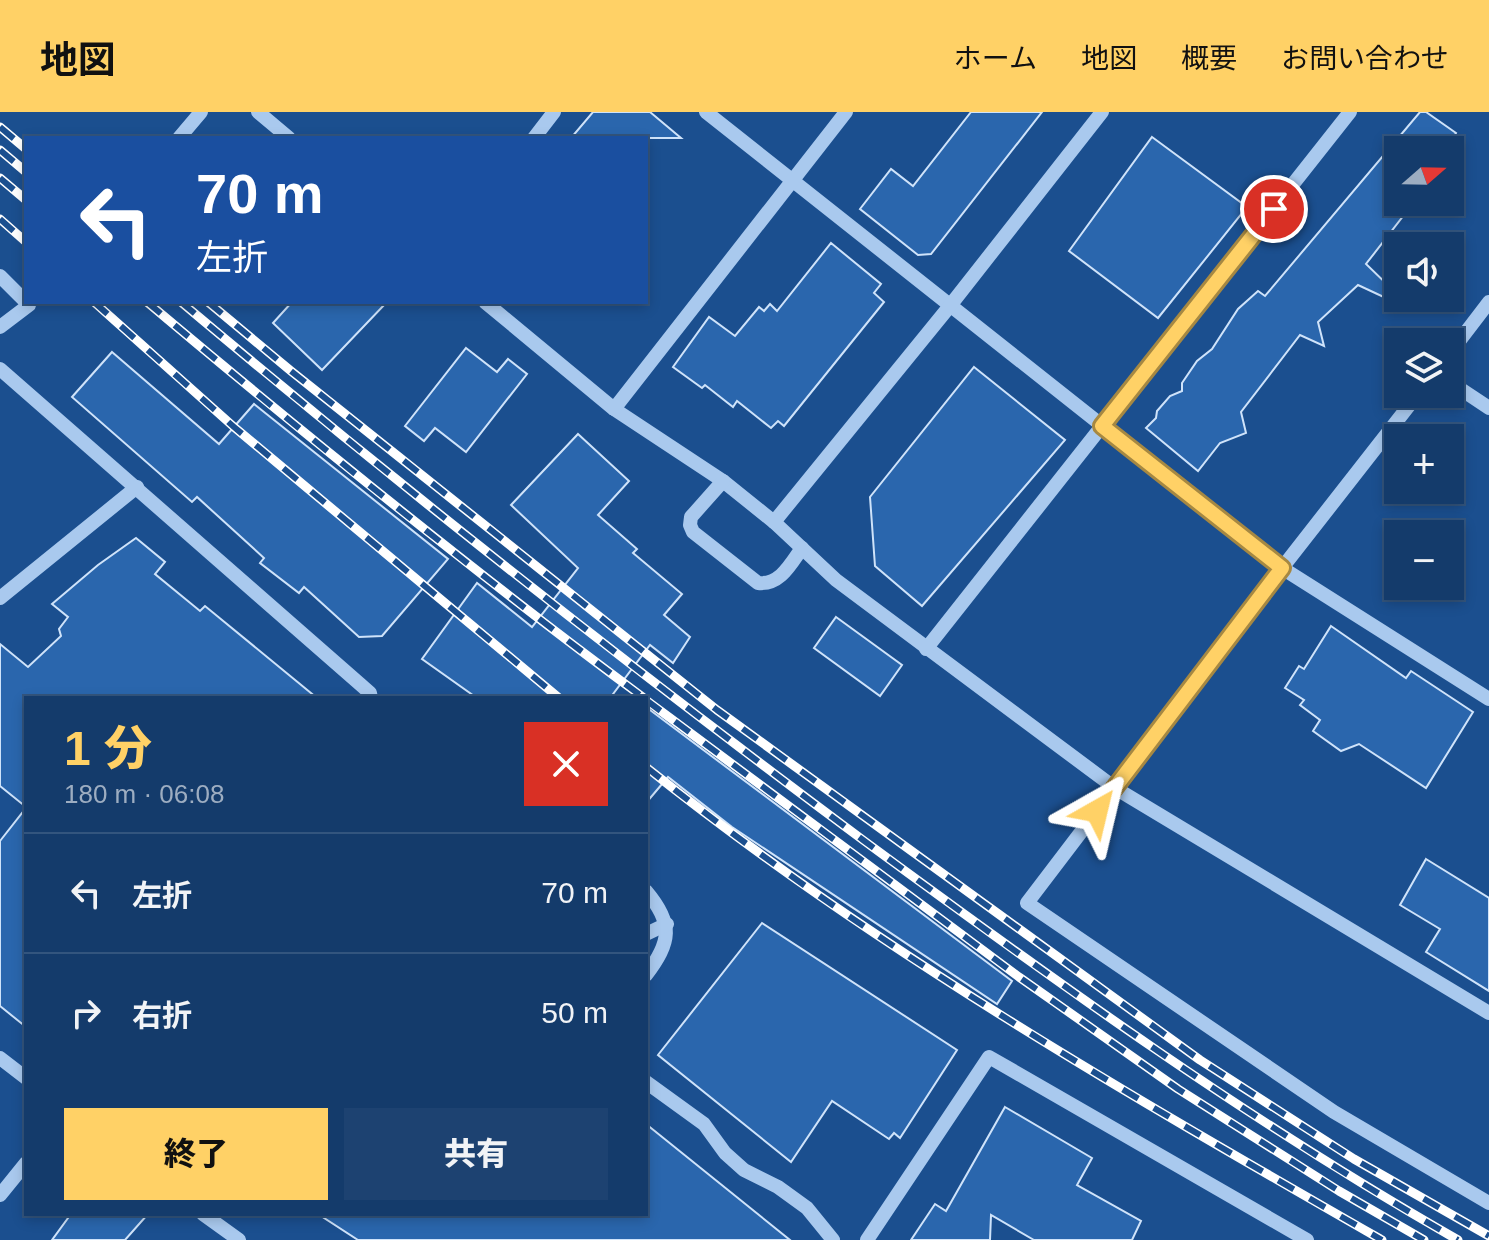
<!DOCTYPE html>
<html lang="ja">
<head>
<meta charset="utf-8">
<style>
	body { margin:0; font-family:Helvetica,"Noto Sans JP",sans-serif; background:#1d4271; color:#f1f3f6; height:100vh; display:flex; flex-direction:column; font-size:30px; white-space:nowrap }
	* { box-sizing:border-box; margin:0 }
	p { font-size:26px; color:#9dadc1 }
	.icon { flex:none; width:44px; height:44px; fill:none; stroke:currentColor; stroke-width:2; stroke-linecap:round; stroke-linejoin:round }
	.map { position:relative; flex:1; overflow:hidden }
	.panel { position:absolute; left:24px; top:584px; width:624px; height:520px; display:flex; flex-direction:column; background:#143b6b; border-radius:0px; box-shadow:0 4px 12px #0003,0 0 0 2px #33557e }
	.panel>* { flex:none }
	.hud { position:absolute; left:24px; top:24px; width:624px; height:168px; border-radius:0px; box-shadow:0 4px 12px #0003,0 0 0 2px #33557e; background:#1a4fa0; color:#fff; overflow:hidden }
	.needle { width:52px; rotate:70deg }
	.fabs { position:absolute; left:1384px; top:24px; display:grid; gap:16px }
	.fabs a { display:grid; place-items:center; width:80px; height:80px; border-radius:0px; background:#143b6b; box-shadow:0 4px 12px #0003,0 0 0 2px #33557e; font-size:40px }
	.pin { position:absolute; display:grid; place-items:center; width:68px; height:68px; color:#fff; margin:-34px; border:4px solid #fff; border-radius:50%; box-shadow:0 2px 8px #0007 }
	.me { position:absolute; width:88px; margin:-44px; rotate:37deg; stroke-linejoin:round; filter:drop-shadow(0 0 6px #0008) }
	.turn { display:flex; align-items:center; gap:28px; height:168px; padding:0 40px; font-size:36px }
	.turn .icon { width:104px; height:104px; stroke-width:2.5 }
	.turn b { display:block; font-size:56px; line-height:68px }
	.round { display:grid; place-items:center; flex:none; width:84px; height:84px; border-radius:0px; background:#1d4271 }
	.head { display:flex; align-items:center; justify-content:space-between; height:136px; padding:0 40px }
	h1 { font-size:48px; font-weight:800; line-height:60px; color:#ffd166 }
	.button { display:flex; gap:16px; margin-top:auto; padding:16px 40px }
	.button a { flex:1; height:92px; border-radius:0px; background:#ffd166; color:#111; font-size:32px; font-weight:800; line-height:92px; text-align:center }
	.button a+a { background:#1d4271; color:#f1f3f6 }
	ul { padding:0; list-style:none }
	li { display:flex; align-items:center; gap:24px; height:120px; padding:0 40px; border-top:2px solid #33557e }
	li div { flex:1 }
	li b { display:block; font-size:30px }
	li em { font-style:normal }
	header { display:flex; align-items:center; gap:48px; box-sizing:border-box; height:112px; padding:0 40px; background:#ffd166; color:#111 }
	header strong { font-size:38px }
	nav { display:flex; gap:44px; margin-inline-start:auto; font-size:28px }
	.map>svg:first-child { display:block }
	.building { fill:#2a66ad; stroke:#cfe3fa; stroke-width:2 }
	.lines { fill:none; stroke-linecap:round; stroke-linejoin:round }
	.minor { stroke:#a9c9ee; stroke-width:14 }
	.rail-casing { stroke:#fff; stroke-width:9 }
	.rail { stroke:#1b4f8f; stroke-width:6; stroke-dasharray:18; stroke-linecap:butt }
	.route-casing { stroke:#a68842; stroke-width:20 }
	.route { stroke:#ffd166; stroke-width:14 }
</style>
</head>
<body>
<header>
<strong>地図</strong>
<nav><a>ホーム</a><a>地図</a><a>概要</a><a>お問い合わせ</a></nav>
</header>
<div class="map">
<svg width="1489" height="1128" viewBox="0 0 1489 1128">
	<rect width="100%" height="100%" fill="#1b4f8f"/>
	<g class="building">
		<polygon points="593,0 650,0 681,26 571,26"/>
		<polygon points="971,0 1042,0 931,142 918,143 860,97 891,57 913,74"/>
		<polygon points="1420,0 1426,0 1456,21 1446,38 1398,38 1398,90 1414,90 1366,152 1398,183 1398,186 1406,191 1403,194 1358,173 1318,210 1324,234 1300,223 1241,300 1246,321 1220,331 1198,359 1146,316 1156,306 1157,299 1170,284 1182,279 1182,271 1197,249 1212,237 1238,197 1258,179 1265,184"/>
		<polygon points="1152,25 1247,95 1158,206 1069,139"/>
		<polygon points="831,131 881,172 874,181 884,190 784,314 778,309 771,316 737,289 733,295 705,273 702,276 673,255 709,205 735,224 759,195 764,199 770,192 777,199"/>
		<polygon points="292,190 387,190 322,258 273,211"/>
		<polygon points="466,236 497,260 508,247 527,262 466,340 435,316 424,329 405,314"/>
		<polygon points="112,240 219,332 254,292 448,447 382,524 359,525 304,475 299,481 260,451 264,446 197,385 192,390 72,285"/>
		<polygon points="974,255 1065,328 922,494 875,454 870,385"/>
		<polygon points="578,322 629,369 598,403 637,437 633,441 682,482 664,503 690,525 673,551 650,533 610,586 477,586 422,547 477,471 532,515 578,456 511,393"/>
		<polygon points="136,426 165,450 155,462 200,499 205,494 317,586 26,586 26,695 0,674 0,532 28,555 61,524 59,517 68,505 52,492 98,453"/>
		<polygon points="836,505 902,553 880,584 814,536"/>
		<polygon points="1331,514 1406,566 1411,559 1473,600 1426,676 1359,632 1341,639 1313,619 1320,608 1300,593 1304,588 1285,576 1299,554 1304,557"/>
		<polygon points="646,595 1012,869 997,892 732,715 668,665 646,691"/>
		<polygon points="26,696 26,915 0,894 0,729"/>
		<polygon points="1426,747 1489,786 1489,879 1426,840 1440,817 1400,793"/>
		<polygon points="762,811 957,938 900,1026 894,1021 889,1027 832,989 791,1050 658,943"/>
		<polygon points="1005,995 1092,1046 1077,1073 1141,1109 1132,1128 1034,1128 991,1103 990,1128 911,1128 935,1092 946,1099"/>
		<polygon points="646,1012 790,1128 358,1128 318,1102 646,1102"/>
		<polygon points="71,1102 148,1102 125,1128 52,1128"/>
	</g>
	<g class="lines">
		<g class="minor">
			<polyline points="258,0 289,26"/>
			<polyline points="706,0 1282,456 1489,587"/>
			<polyline points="179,26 201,0"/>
			<polyline points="534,26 554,0"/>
			<polyline points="0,164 26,190"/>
			<polyline points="485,190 614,297 723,369 774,410 836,468 1115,676 1489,901"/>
			<polyline points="0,215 29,193 26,190"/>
			<polyline points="1450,241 1489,190"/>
			<polyline points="0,257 361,573 370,581 371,586"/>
			<polyline points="1450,270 1489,296"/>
			<polyline points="1418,282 1282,456 1027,791 1334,1000 1489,1091"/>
			<polyline points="614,297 846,0"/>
			<path d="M723,369L691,405L690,413L693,420L758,471C780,473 790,453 802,436"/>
			<polyline points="774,410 949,195 1102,0"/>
			<polyline points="0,486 137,375"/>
			<polyline points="926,537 1350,0"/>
			<path d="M646,779C674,812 671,830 646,863"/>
			<polyline points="646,822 667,812"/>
			<polyline points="0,946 26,966"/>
			<polyline points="646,970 704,1012 725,1041 744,1058 778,1075 807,1096 833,1128"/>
			<polyline points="0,1083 26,1051"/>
			<polyline points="203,1102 239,1128"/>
			<polyline points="867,1128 989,945 1307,1128"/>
		</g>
		<g class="rail-casing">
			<g id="rail">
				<polyline points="0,15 26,37"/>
				<polyline points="0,38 26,60"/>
				<polyline points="0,66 26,88"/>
				<polyline points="0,107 26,130"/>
				<polyline points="94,190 234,315 559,586"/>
				<path d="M147,190C309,326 474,460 644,586"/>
				<path d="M181,190C402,376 630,555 863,728C1056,870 1249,1009 1458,1128"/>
				<polyline points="208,190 291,259 717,598 1200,948 1354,1047 1489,1124"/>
				<polyline points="646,588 1019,865 1178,977 1339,1079 1424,1128"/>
				<path d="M646,655C874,837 1129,983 1382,1128"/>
			</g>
		</g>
		<use href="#rail" class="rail"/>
	</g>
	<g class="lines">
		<g class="route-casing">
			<polyline id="route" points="1097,699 1282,456 1102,314 1274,97"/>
		</g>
		<use href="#route" class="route"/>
	</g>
</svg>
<div class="fabs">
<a><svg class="needle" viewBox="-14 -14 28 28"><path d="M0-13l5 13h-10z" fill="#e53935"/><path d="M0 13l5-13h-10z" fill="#9dadc1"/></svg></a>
<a><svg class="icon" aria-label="sound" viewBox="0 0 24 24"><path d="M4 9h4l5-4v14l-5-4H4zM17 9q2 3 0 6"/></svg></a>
<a><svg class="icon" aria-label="layers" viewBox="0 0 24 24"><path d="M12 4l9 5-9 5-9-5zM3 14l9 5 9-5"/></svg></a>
<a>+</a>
<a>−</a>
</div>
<div class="pin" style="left:1274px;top:97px;background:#d93025"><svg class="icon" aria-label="arrive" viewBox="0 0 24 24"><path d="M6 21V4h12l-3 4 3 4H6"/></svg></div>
<svg class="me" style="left:1097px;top:699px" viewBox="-20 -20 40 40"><path d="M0-17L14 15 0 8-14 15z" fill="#ffd166" stroke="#fff" stroke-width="4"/></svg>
<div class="hud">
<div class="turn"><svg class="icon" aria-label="left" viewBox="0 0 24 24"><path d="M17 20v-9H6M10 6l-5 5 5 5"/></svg><div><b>70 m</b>左折</div></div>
</div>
<section class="panel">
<div class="head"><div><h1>1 分</h1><p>180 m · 06:08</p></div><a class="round" style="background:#d93025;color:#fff"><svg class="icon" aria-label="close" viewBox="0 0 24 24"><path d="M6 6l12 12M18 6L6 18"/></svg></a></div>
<ul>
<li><svg class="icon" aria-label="left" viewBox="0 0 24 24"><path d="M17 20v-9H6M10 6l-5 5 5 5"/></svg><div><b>左折</b></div><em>70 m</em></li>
<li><svg class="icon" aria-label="right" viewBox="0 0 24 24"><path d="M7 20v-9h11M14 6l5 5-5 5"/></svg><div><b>右折</b></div><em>50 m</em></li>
</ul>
<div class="button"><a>終了</a><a>共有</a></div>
</section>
</div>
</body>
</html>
